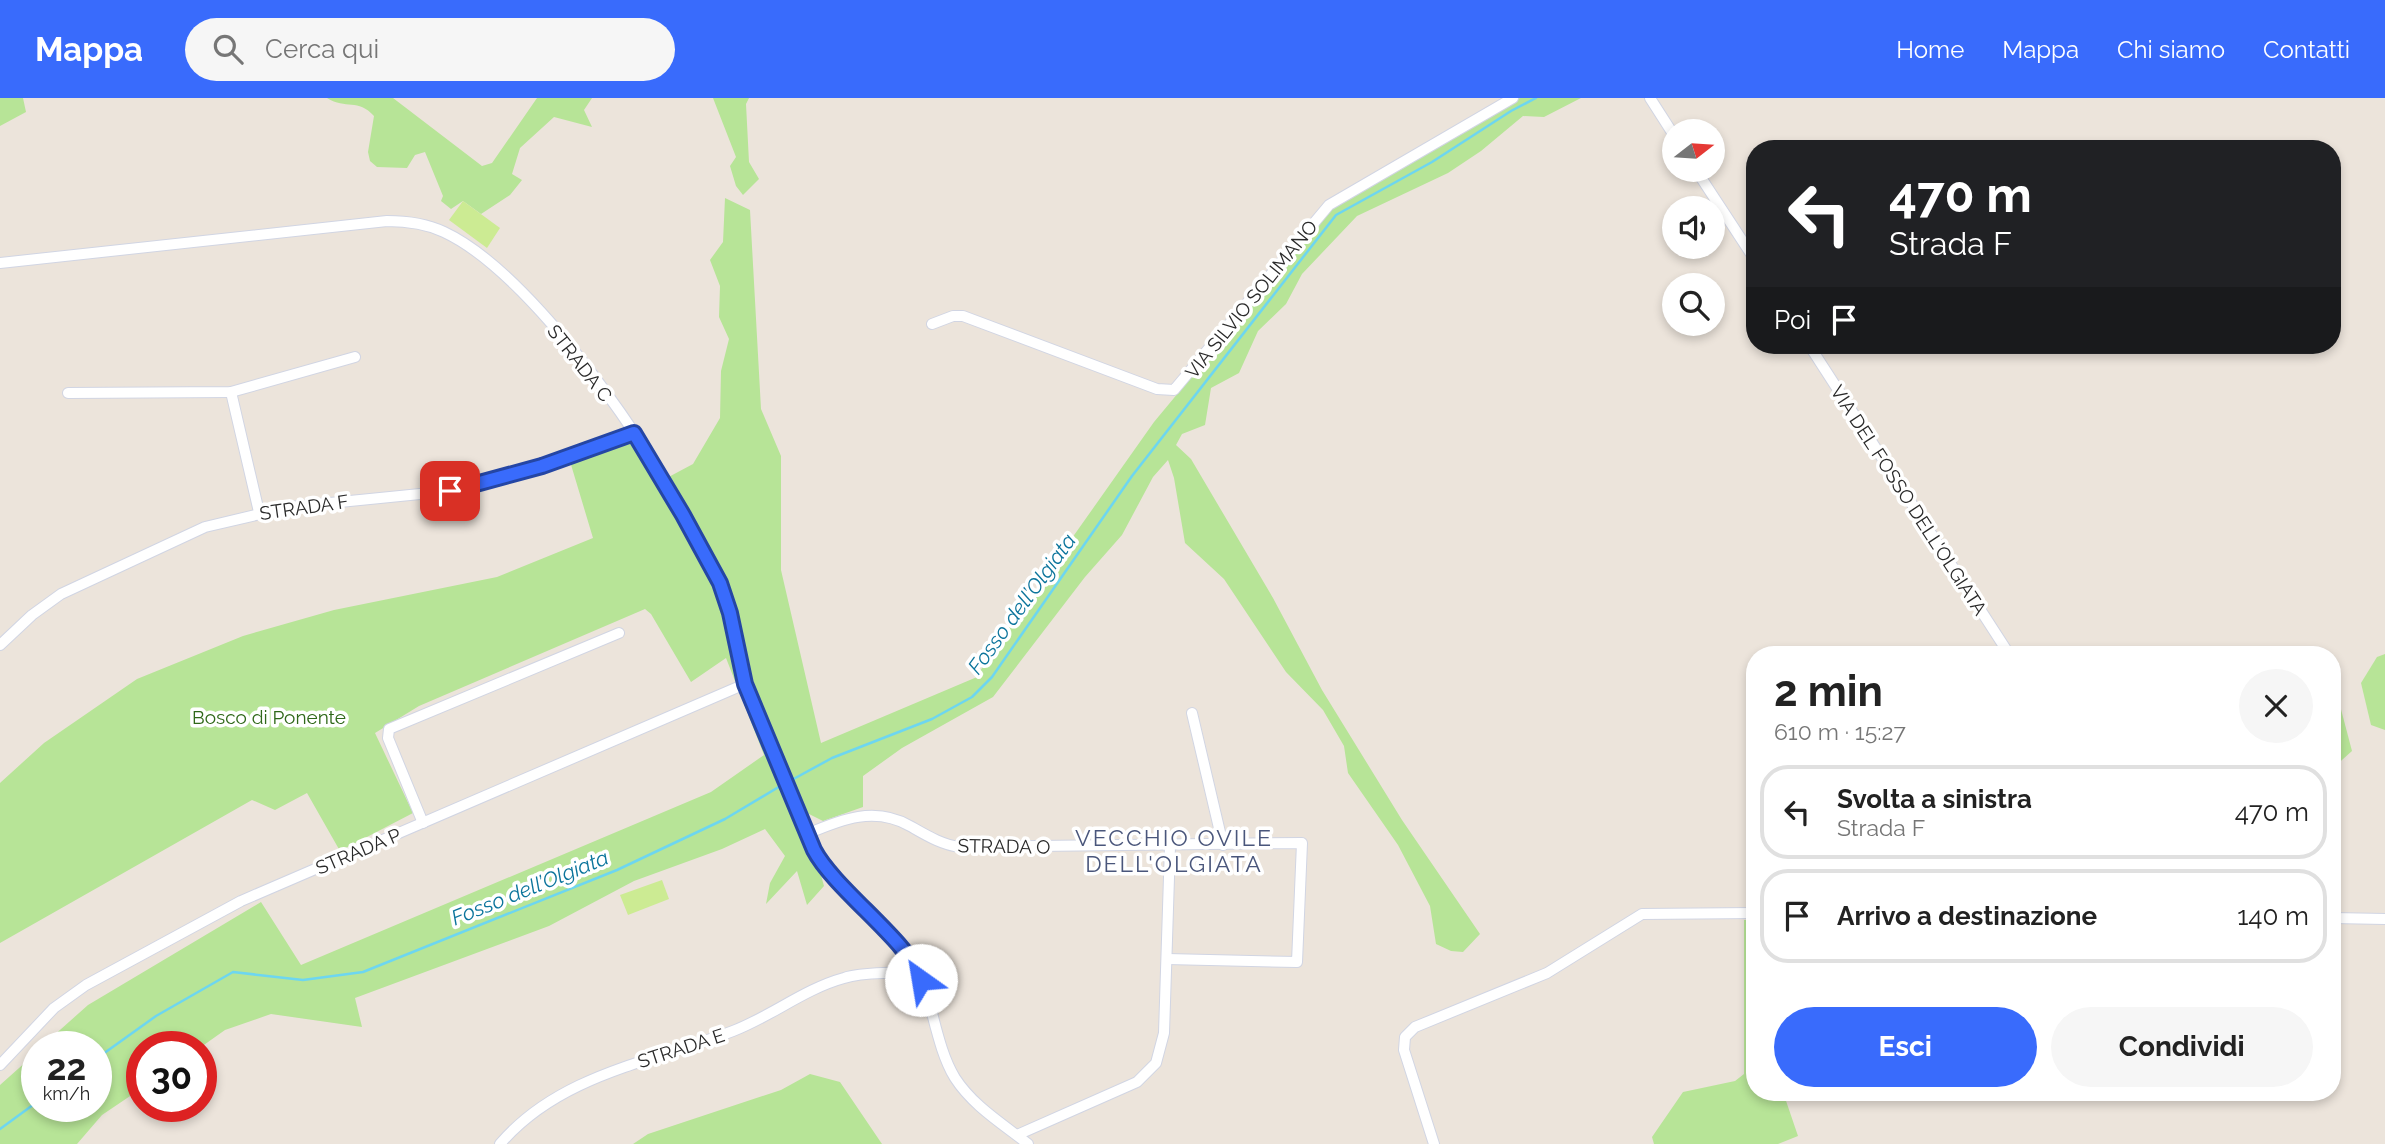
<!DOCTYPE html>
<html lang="it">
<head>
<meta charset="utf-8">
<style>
	body { margin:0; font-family:Raleway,sans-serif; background:#f6f6f6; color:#222; height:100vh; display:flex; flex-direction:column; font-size:26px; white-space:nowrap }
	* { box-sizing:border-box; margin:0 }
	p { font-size:23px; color:#767676 }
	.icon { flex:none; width:38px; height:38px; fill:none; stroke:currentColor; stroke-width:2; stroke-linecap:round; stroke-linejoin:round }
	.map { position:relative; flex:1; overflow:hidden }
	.sheet { position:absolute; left:1746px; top:548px; width:595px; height:455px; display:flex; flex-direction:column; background:#fff; border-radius:28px; box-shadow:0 4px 10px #0003 }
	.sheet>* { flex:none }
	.banner { position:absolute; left:1746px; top:42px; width:595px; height:214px; border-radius:28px; box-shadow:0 4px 10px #0003; background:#202124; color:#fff; overflow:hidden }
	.needle { width:46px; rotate:73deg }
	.tools { position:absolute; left:1662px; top:21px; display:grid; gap:14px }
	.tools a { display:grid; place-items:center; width:63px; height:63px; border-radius:50%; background:#fff; box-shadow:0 4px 10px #0003; font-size:35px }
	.speed { position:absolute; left:21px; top:933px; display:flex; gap:14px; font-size:35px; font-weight:700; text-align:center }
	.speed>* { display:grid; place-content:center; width:91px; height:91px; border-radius:50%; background:#fff; box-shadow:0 4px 10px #0003; line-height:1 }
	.speed small { font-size:18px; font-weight:400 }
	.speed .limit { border:10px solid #d22; background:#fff; color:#111 }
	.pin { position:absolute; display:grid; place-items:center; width:60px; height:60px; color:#fff; margin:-30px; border-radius:14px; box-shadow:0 4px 10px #0006 }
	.me { position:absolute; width:77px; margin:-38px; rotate:328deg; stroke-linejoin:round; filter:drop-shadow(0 0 5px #0008) }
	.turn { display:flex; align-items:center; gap:24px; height:147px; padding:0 28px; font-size:32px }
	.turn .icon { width:91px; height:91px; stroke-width:2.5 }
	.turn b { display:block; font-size:49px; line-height:60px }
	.then { display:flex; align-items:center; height:66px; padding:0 28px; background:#0003; gap:14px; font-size:26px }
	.round { display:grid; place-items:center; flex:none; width:74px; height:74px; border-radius:37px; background:#f6f6f6 }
	.overview { display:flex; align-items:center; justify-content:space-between; height:119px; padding:0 28px }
	h1 { font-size:42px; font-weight:700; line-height:52px }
	.action { display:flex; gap:14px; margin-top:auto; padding:14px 28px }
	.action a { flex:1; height:80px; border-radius:42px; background:#396bfc; color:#fff; font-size:28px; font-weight:700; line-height:80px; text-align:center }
	.action a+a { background:#f6f6f6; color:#222 }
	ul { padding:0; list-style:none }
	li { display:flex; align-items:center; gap:21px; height:94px; margin:0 14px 10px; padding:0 14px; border:4px solid #e0e0e0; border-radius:28px }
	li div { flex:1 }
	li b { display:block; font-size:26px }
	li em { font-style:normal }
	header { display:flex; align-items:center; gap:42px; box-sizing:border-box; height:98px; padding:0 35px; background:#396bfc; color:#fff }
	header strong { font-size:33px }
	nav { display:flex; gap:38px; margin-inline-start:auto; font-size:24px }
	.search { width:490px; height:63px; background:#f6f6f6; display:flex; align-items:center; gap:18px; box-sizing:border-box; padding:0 24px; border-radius:38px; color:#767676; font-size:26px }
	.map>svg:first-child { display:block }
	.green { fill:#b7e497 }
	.pitch { fill:#cceb93 }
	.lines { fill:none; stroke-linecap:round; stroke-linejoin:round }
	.stream { stroke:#6dd6f0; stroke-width:2.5 }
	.minor-casing { stroke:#d1d5e3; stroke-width:12 }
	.minor { stroke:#fff; stroke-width:10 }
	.route-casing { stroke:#2546a4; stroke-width:18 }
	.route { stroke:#396bfc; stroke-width:12 }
	.labels { text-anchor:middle; stroke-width:7; stroke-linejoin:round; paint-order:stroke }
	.street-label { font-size:19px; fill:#2a2a2a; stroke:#fff }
	.park-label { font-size:19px; fill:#2f6819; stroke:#fff }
	.water-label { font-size:21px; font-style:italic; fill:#0c759c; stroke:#fff }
	.quarter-label { font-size:23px; letter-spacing:2px; fill:#4a567b; stroke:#fff }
</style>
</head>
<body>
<header>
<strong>Mappa</strong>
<div class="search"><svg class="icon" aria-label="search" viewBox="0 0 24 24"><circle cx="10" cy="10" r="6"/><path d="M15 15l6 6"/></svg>Cerca qui</div>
<nav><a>Home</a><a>Mappa</a><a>Chi siamo</a><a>Contatti</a></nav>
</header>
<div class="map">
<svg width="2385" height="1046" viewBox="0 0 2385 1046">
	<rect width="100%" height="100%" fill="#ece4db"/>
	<g class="green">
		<polygon points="0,0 23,0 26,14 0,28"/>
		<path d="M327,0H393L482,68L492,65L537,0H592L584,12L592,29L554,19L520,50L512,76L522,82L510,97L481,116L463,103L451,111L441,103L443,98L425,54L415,57L407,70L377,69L370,63L368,54L374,18C358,0 346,12 327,0Z"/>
		<polygon points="713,0 749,0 746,6 749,64 759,81 743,97 736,88 730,68 736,59"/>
		<polygon points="1520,0 1581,0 1544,19 1523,18 1481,53 1448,75 1357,118 1302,176 1286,206 1258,233 1239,275 1211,290 1205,327 1182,336 1176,347 1191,361 1273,500 1322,592 1402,722 1480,836 1463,854 1451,853 1436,846 1430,808 1398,747 1348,675 1344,648 1323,612 1286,574 1224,481 1185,445 1174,380 1168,362 1153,379 1122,437 1085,479 993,599 902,650 863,678 863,709 823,723 803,713 824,788 807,807 797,773 766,806 770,785 785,758 765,731 722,751 634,783 549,828 355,900 362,929 271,916 225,932 201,949 142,948 142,990 102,1017 77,1046 0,1046 0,987 37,954 37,1008 96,1008 96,948 42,948 88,907 261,804 301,867 711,694 764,657 726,560 691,584 651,516 645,511 419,608 375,635 413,715 340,753 307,695 275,712 252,702 0,845 0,685 44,645 137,581 243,538 334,512 497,479 593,440 569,360 634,335 663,382 693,366 720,320 721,273 729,241 719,219 720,188 710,162 723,144 725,100 750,112 761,311 781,358 781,472 821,645 977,579 988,559 1154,324 1331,111"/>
		<polygon points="2385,556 2385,632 2371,627 2361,585 2377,559"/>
		<polygon points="2333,581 2352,653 2333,670"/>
		<polygon points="1744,822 1755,822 1755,994 1783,994 1798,1038 1778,1046 1654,1046 1652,1039 1683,994 1735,983 1744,976"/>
		<polygon points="810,976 840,984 882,1046 633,1046 648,1036 781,992"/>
	</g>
	<g class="pitch">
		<polygon points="463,103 500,130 487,150 449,122"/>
		<polygon points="662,782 669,801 628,817 620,797"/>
	</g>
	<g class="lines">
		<g class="stream">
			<polyline points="788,684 832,660 932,621 972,599 992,579 1132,378 1336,117 1432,64 1511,13 1536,0"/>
			<polyline points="96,961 156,918 233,874 303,882 363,874 617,772 725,721 782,687"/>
			<polyline points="0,1031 37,1004"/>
		</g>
		<g class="minor-casing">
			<g id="minor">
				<polyline points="1650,0 1675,39"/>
				<polyline points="1696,72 1755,162"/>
				<path d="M0,165L387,123C407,123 425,125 444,134C541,179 676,385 719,483C734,516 733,552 745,586C764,642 789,697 814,752C839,799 888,829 917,873"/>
				<polyline points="932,226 953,218 963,218 1157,291 1174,292 1329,107 1513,0"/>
				<polyline points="1809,247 2009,556"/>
				<polyline points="231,294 259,414"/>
				<polyline points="68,295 231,294 355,259"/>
				<polyline points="0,547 32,517 61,496 205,429 290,409 450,393 542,368 634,335"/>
				<polyline points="1192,615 1223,747"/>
				<polyline points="423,725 388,640 389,631 619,535"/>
				<path d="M807,736C842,721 875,708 910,728C926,737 942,747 960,749L1302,745L1297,864L1167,861"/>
				<polyline points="2333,820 2385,821"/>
				<path d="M920,879L919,888L913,891L903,889L900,882L906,872H914L924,887C934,917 939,954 955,980C973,1008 1003,1026 1028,1046"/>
				<polyline points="906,891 931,913"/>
				<polyline points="0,967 54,910 86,887 241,803 745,586"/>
				<polyline points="1017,1037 1137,984 1156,965 1164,935 1170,748"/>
				<path d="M500,1046C560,976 652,964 733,933C772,918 804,891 844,880C863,874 884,876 903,874"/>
				<polyline points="1434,1046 1404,952 1405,939 1415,929 1547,875 1642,816 1755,815"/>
			</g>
		</g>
		<use href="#minor" class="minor"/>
	</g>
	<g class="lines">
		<g class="route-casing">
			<path id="route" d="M450,393L542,368L634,335L683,417L720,485L730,515L745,586L814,752C835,792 912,846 921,882"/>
		</g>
		<use href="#route" class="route"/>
	</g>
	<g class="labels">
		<g class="street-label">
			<text transform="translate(1251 201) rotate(-51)" y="7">VIA SILVIO SOLIMANO</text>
			<text transform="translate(580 265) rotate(52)" y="7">STRADA C</text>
			<text transform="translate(1909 402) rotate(57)" y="7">VIA DEL FOSSO DELL'OLGIATA</text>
			<text transform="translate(304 409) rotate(-8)" y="7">STRADA F</text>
			<text transform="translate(1004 748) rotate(1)" y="7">STRADA O</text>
			<text transform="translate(358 753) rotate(-23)" y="7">STRADA P</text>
			<text transform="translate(681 950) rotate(-18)" y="7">STRADA E</text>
		</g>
		<g class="park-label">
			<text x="269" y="626">Bosco di Ponente</text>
		</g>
		<g class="water-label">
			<text transform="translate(1022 506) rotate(-54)" y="7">Fosso dell’Olgiata</text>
			<text transform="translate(530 790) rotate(-22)" y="7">Fosso dell’Olgiata</text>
		</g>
		<g class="quarter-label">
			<text x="1174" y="748">VECCHIO OVILE<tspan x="1174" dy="26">DELL'OLGIATA</tspan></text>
		</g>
	</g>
</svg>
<div class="tools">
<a><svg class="needle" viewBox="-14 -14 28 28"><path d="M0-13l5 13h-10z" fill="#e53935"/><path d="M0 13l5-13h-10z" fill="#767676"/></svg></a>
<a><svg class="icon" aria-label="sound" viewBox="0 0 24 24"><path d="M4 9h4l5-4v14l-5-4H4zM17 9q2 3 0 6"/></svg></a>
<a><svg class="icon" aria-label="search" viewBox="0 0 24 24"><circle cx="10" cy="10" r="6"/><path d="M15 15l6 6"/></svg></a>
</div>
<div class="speed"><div>22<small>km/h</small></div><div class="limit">30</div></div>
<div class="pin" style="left:450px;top:393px;background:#d93025"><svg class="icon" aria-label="arrive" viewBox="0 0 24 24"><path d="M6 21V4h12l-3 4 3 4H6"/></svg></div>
<svg class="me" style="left:921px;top:882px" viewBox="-20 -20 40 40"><circle r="19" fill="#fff"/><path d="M0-13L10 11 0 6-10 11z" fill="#396bfc"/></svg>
<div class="banner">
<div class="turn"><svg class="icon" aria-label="left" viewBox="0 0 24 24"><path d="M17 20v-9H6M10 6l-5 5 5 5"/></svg><div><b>470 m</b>Strada F</div></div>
<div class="then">Poi<svg class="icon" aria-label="arrive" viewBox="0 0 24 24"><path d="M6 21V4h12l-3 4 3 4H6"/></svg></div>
</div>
<section class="sheet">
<div class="overview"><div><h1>2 min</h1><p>610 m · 15:27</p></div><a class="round"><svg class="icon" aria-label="close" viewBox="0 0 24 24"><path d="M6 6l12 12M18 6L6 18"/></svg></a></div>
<ul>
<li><svg class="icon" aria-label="left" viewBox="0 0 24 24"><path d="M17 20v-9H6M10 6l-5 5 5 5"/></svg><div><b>Svolta a sinistra</b><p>Strada F</p></div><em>470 m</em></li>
<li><svg class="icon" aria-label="arrive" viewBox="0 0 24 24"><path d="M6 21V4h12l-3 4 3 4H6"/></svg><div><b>Arrivo a destinazione</b></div><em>140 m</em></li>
</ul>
<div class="action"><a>Esci</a><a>Condividi</a></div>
</section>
</div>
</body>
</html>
